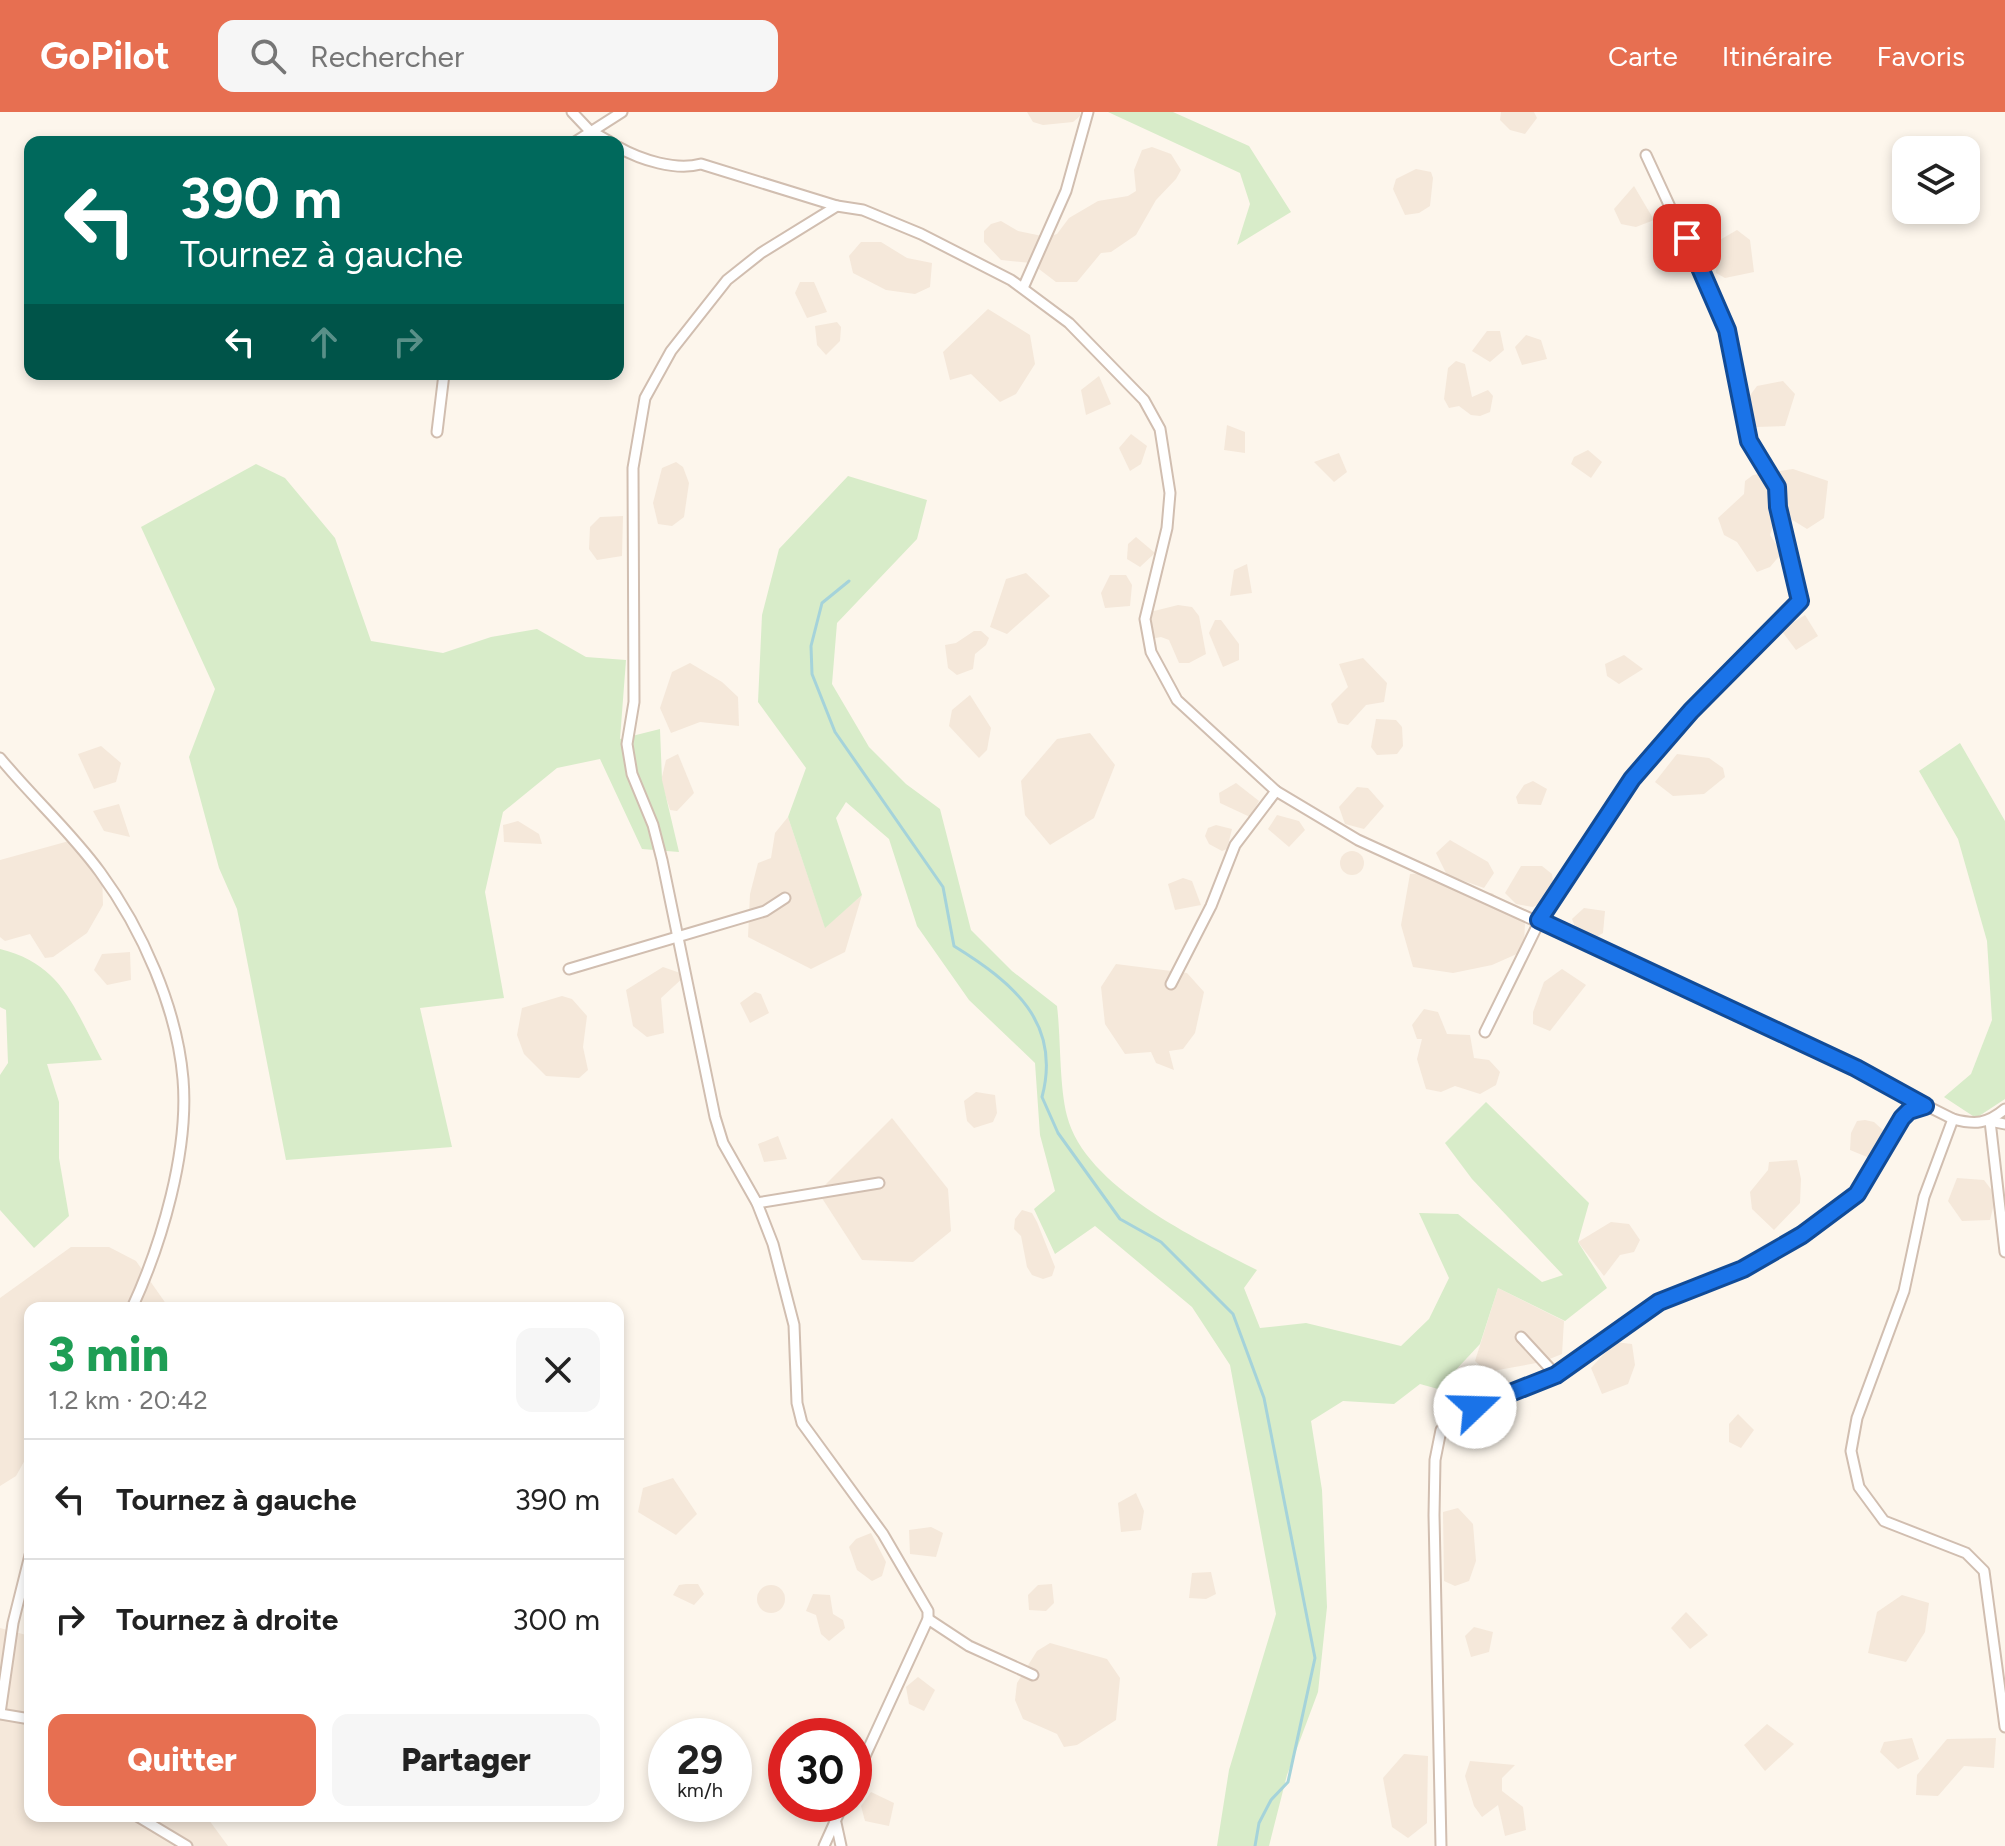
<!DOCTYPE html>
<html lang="fr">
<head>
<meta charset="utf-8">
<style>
	body { margin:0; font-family:Figtree,sans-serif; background:#f6f6f6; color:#222; height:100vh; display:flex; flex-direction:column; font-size:30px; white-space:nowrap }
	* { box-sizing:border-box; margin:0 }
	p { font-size:26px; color:#767676 }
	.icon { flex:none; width:44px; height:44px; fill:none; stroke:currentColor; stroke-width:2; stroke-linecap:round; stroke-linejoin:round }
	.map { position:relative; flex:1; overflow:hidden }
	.side { position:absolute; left:24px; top:1190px; width:600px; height:520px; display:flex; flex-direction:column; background:#fff; border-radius:16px; box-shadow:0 4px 12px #0003 }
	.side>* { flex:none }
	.hud { position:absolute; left:24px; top:24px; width:600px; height:244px; border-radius:16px; box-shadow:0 4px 12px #0003; background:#00695c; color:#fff; overflow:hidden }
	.fabs { position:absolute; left:1892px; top:24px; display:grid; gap:16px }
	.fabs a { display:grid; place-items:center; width:88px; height:88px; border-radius:16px; background:#fff; box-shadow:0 4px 12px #0003; font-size:40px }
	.speed { position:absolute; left:648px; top:1606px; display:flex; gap:16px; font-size:40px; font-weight:700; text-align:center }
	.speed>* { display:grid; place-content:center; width:104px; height:104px; border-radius:50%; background:#fff; box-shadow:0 4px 12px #0003; line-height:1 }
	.speed small { font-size:20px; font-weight:400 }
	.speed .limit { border:12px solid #d22; background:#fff; color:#111 }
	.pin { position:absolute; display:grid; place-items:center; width:68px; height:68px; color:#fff; margin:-34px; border-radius:16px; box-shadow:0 4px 12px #0006 }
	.me { position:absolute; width:88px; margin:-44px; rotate:69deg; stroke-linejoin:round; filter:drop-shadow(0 0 6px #0008) }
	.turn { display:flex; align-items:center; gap:28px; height:168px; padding:0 24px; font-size:36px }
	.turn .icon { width:104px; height:104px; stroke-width:2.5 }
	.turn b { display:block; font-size:56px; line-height:68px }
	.lanes { display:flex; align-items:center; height:76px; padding:0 24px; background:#0003; justify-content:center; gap:40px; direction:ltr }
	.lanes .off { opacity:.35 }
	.round { display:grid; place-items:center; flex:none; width:84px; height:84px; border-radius:16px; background:#f6f6f6 }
	.summary { display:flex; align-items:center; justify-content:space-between; height:136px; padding:0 24px }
	h1 { font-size:48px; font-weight:800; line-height:60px; color:#1e9e55 }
	.button { display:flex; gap:16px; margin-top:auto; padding:16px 24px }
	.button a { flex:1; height:92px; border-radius:16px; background:#e76f51; color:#fff; font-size:32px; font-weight:800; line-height:92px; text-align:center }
	.button a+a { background:#f6f6f6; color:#222 }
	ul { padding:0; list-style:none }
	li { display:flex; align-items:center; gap:24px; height:120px; padding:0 24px; border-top:2px solid #e0e0e0 }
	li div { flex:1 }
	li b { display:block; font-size:30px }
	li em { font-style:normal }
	header { display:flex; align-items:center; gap:48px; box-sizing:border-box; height:112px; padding:0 40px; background:#e76f51; color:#fff }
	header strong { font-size:38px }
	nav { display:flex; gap:44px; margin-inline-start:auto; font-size:28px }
	.search { width:560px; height:72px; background:#f6f6f6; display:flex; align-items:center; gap:20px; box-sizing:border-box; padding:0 28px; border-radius:16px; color:#767676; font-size:30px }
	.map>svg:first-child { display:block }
	.residential { fill:#f5e8da }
	.green { fill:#d8ecc9 }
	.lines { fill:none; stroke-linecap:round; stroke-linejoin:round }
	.stream { stroke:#a5d3da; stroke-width:3 }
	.minor-casing { stroke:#d1beb0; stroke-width:13 }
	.minor { stroke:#fff; stroke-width:9 }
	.route-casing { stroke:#114b97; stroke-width:20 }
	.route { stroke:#1a73e8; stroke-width:14 }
</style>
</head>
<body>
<header>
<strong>GoPilot</strong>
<div class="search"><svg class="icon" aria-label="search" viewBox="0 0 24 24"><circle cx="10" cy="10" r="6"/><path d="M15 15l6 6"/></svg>Rechercher</div>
<nav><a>Carte</a><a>Itinéraire</a><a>Favoris</a></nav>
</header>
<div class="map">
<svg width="2005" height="1734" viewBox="0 0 2005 1734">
	<rect width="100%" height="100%" fill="#fdf6ec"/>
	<g class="residential">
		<polygon points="1027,0 1080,0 1080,4 1073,10 1043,13 1033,10"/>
		<polygon points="1501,0 1534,0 1537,6 1525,22 1510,18 1500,8"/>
		<polygon points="1152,35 1171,42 1181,58 1176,67 1156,88 1136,123 1111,140 1101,141 1077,170 1056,170 1031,151 1001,148 984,130 984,119 991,112 1001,109 1018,119 1047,125 1057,122 1069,106 1098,89 1128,84 1136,79 1134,58 1142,38"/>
		<polygon points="1416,57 1431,60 1433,66 1430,94 1419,101 1405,103 1393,77 1396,67"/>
		<polygon points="1634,74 1654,108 1636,115 1621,112 1614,97"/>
		<polygon points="1737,118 1750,128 1754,160 1725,166 1716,161 1718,129"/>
		<polygon points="861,130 881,130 907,146 932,151 930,175 915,182 886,178 853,161 849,144"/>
		<polygon points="800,170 814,170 827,200 807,206 795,181"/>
		<polygon points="988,197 1030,223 1035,252 1016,282 1000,290 971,262 950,268 943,240"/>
		<polygon points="837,210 841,215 840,229 826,243 817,233 815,214"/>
		<polygon points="1487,219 1500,219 1504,238 1490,250 1472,239"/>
		<polygon points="1526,223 1541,228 1547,247 1522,253 1515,235"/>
		<polygon points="1456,249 1465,252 1472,285 1488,278 1493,284 1490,300 1480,304 1471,303 1459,294 1449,296 1444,287 1448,256"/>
		<polygon points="1099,264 1111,292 1086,303 1081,278"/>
		<polygon points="1783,269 1795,282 1785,314 1756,315 1748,286 1757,274"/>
		<polygon points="1227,313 1245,320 1245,341 1224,338"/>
		<polygon points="1131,322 1147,334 1141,352 1130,359 1119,336"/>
		<polygon points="1588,338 1602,350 1591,366 1571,352 1574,345"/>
		<polygon points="1339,341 1347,360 1334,370 1314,350"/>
		<polygon points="676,350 683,355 689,371 684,405 672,414 658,412 653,391 662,356"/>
		<polygon points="1793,357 1828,369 1824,406 1807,417 1786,404 1776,407 1770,423 1782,441 1770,455 1757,460 1737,430 1724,423 1718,406 1744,382 1745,369 1753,363"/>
		<polygon points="623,404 622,444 597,448 589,437 590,415 600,405"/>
		<polygon points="1136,425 1155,441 1140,455 1127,447 1128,432"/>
		<polygon points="1247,452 1252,481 1230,484 1234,458"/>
		<polygon points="1026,461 1050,484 1007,522 990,515 1006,467"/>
		<polygon points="1110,463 1126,463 1132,473 1130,494 1105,496 1101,481"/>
		<polygon points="1178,493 1192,495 1199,504 1206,542 1189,551 1179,551 1169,528 1161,525 1145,528 1142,502"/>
		<polygon points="1805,503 1818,524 1796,538 1781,518"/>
		<polygon points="1215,508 1221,508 1239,532 1239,548 1223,555 1209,521"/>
		<polygon points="974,519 981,519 989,526 986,533 975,542 973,557 957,563 948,556 945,533 956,531"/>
		<polygon points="1624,543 1643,557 1619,572 1607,564 1605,552"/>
		<polygon points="1363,546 1387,571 1384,590 1366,593 1348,613 1338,611 1331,592 1348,575 1339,552"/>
		<polygon points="690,551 722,570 738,585 739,614 700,610 671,621 660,596 672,560"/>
		<polygon points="970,583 991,616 987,638 979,646 949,614 952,598"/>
		<polygon points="1376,607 1396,608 1402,615 1403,634 1397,642 1377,643 1371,635"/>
		<polygon points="1090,621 1115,653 1094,706 1050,733 1025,703 1021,669 1057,627"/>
		<polygon points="101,634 121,651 116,670 94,677 78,642"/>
		<polygon points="678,642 694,681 677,699 670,698 661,669 666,648"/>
		<polygon points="1677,642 1709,646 1723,656 1725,665 1704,682 1673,684 1655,670"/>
		<polygon points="1533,669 1547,677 1541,693 1518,692 1516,685 1524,673"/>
		<polygon points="1236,671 1259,689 1250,705 1220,691 1219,681"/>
		<polygon points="1357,675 1368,676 1384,694 1364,717 1345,712 1339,695"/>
		<polygon points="119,692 130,725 104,719 93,699"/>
		<polygon points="1277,703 1299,709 1305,718 1289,735 1268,717"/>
		<polygon points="788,705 825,815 862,783 845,840 811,857 748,825 750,782 758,751 771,746 775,721"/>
		<polygon points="518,709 539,722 542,732 504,730 503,713"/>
		<polygon points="1216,713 1232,717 1227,737 1222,739 1209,732 1205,724 1208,716"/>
		<polygon points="1450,728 1488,750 1494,761 1484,776 1447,763 1436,741"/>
		<polygon points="69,729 102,760 103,793 87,821 53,845 45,846 30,822 5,829 0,825 0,748"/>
		<circle cx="1352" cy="751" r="12"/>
		<polygon points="1521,754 1542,754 1552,762 1555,784 1533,795 1516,792 1505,781"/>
		<polygon points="1430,761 1463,780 1492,781 1520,804 1525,812 1524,832 1519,841 1492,853 1453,861 1413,855 1401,813 1410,762"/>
		<polygon points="1183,766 1192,769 1201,793 1175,798 1168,772"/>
		<polygon points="1584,796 1605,799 1603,821 1591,828 1577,820 1572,807"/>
		<polygon points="130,840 131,868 107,873 94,858 102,842"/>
		<polygon points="1116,852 1187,861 1204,880 1195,921 1183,937 1169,939 1174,958 1156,951 1151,940 1125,942 1105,912 1101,875"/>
		<polygon points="663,855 686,863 661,886 664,921 647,925 633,914 626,878"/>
		<polygon points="1562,857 1586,873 1550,919 1533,912 1533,900 1544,870"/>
		<polygon points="755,880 761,882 769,901 750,911 740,891"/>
		<polygon points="562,884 572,887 587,904 583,935 588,958 579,966 546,964 524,942 517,923 522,896"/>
		<polygon points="1424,897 1438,900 1447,922 1470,923 1474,946 1489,948 1500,960 1496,973 1480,982 1455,974 1441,980 1426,977 1417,947 1422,927 1417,927 1412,913"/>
		<polygon points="976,980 995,983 997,1001 993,1010 974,1016 967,1009 964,989"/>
		<polygon points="892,1006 948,1077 951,1119 913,1150 862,1148 818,1080"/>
		<polygon points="1865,1008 1874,1010 1886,1021 1872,1047 1850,1038 1851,1021 1857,1009"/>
		<polygon points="778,1024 787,1047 764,1050 758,1032"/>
		<polygon points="1797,1048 1801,1067 1800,1091 1774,1118 1752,1097 1750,1080 1768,1058 1769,1050"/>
		<polygon points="1957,1066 1984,1068 1996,1084 1990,1108 1962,1109 1948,1089"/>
		<polygon points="1022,1098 1032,1101 1037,1110 1055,1155 1052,1164 1043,1167 1032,1163 1027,1155 1021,1124 1014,1117 1015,1107"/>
		<polygon points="1611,1110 1629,1112 1640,1128 1634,1140 1620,1143 1604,1164 1578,1130"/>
		<polygon points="71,1135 109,1135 136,1149 169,1196 126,1196 118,1192 30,1196 30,1339 16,1364 0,1374 0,1186"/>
		<polygon points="1498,1176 1564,1209 1562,1242 1542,1250 1487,1260 1475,1249"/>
		<polygon points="1615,1230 1632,1232 1635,1253 1628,1272 1602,1282 1591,1256"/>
		<polygon points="1738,1302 1754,1318 1741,1336 1729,1330 1729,1312"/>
		<polygon points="673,1366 697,1402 676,1423 638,1400 643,1376"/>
		<polygon points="1136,1381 1144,1399 1141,1418 1121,1420 1118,1391"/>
		<polygon points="1458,1396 1473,1412 1476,1449 1469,1469 1455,1474 1444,1469 1443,1400"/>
		<polygon points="931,1415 943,1421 936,1445 910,1442 909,1418"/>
		<polygon points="871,1421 886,1450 882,1464 872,1469 857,1458 849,1435 856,1427"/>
		<polygon points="1211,1460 1216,1482 1206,1487 1189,1486 1192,1461"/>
		<polygon points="686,1472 698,1472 704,1482 694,1493 673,1483 679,1473"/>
		<polygon points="1052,1472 1054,1491 1046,1499 1029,1498 1028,1483 1038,1473"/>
		<circle cx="771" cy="1487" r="14"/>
		<polygon points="813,1482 830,1483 833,1502 843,1508 845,1516 829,1529 821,1522 816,1503 806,1499"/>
		<polygon points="1902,1483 1929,1491 1925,1520 1906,1550 1868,1541 1877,1500"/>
		<polygon points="1686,1500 1708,1523 1690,1537 1671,1516"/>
		<polygon points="1474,1515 1493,1520 1489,1540 1471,1545 1465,1524"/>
		<polygon points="0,1516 30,1524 30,1704 206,1704 228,1734 0,1734"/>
		<polygon points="1050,1531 1107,1547 1120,1566 1116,1608 1077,1633 1064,1635 1057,1622 1023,1607 1015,1588 1017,1571 1037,1539"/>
		<polygon points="918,1565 935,1578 924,1599 909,1592 906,1575"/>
		<polygon points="1767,1612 1794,1632 1765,1659 1744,1633"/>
		<polygon points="1912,1626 1919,1647 1898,1657 1880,1640 1884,1630"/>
		<polygon points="1996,1626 1994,1656 1964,1654 1938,1684 1916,1683 1917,1663 1947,1627"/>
		<polygon points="1404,1642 1428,1644 1427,1711 1408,1726 1392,1715 1383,1666"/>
		<polygon points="1470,1649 1515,1653 1502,1666 1502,1679 1523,1695 1526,1718 1505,1724 1498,1693 1482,1705 1474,1694 1465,1664"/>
		<polygon points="871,1680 894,1691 889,1714 865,1709 861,1694"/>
	</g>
	<g class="green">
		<polygon points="1108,0 1173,0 1249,34 1291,100 1237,133 1250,92 1240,61"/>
		<polygon points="256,352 285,366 335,426 371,529 443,541 491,525 537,517 586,545 626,548 620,627 660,617 662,668 679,740 642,737 600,647 557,656 503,700 485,780 504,886 420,896 452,1035 286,1048 237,797 219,756 189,645 215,577 141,415"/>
		<path d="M848,364L927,388L917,427L837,511L832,572L869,635L906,672L940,697L971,818L1012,859L1057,894C1061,927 1059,972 1067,1004C1085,1075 1197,1127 1257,1158L1244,1176L1260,1216L1306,1211L1401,1234L1429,1207L1449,1166L1419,1101L1458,1102L1542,1170L1563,1163L1472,1067L1445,1031L1486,990L1589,1091L1578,1130L1607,1176L1565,1209L1498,1176L1480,1232L1438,1277L1420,1272L1394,1292L1343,1289L1311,1309L1322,1378L1327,1495L1318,1580L1287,1663L1269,1734H1217L1229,1658L1276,1502L1230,1253L1192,1195L1095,1114L1055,1142L1034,1097L1055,1079L1040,1023L1035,951L969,888L917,814L889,727L846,690L836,706L862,783L825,816L788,705L806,656L758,590L762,503L779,437Z"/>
		<polygon points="1960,631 2005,709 2005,987 1976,1006 1944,985 1971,962 1992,908 1987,829 1958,727 1919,659"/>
		<path d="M0,837C62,852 74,896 102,948L47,952L59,990V1046L69,1104L34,1136L0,1098V963L8,951L6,898L0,895Z"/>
	</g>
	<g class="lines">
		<path class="stream" d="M849,469L822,491L811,534L812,562L835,620L943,775L954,834C1012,870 1062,910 1042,985L1058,1021L1120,1107L1161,1130L1233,1202L1264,1286L1315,1546L1288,1670L1271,1688L1259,1711L1255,1734"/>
		<g class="minor-casing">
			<g id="minor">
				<polyline points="572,0 589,18 610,30"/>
				<polyline points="575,30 622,0"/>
				<path d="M618,35C641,48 676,59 701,52L837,94"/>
				<polyline points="1023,176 1066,79 1088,0"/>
				<polyline points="437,320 444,262"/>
				<path d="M0,646C32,685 71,720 100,760C142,817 177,896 183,967C189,1039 162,1131 132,1196"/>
				<polyline points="569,857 765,799 785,786"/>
				<polyline points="1171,872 1211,794 1235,733 1276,679"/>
				<polyline points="1485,920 1547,794 1632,667 1691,599 1800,489 1778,395 1777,375 1749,329 1727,218 1646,43"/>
				<polyline points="1953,1007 1924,1085 1904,1179 1857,1306 1851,1339 1859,1375 1884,1409 1966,1441 1984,1459 2005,1615"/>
				<polyline points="2005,1012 1990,1009 2005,1140"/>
				<polyline points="757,1091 879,1071"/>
				<polyline points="1521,1225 1556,1263"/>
				<polyline points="928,1507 969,1534 1033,1563"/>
				<polyline points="0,1601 13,1511 30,1443"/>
				<polyline points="0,1602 30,1607"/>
				<path d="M854,1668L928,1507V1499L883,1422L802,1311L797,1291L794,1213L773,1132L757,1091L723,1031L715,1005L662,748L653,713L632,662L627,632L634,590L633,356L645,286L671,239L727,168L761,141L837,94L863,98L921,122L1011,168L1069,211L1144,288L1160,317L1170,381L1167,416L1145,507L1151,540L1177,588L1276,679L1358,728L1779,920L1953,1007C1975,1013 1987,1012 2005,997"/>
				<polyline points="137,1704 187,1734"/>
				<polyline points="836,1711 841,1734"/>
				<polyline points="824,1734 843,1692"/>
				<polyline points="1441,1734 1434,1403 1435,1348 1441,1318 1458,1303 1556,1263 1659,1190 1743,1157 1802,1123 1857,1082 1902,1006 1909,999 1925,994"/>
			</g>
		</g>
		<use href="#minor" class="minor"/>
	</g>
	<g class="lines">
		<g class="route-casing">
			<polyline id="route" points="1475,1295 1556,1263 1659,1190 1743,1157 1802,1123 1857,1082 1902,1006 1909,999 1925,994 1856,956 1539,808 1632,667 1691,599 1800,489 1778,395 1777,375 1749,329 1727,218 1687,126"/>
		</g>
		<use href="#route" class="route"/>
	</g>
</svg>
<div class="fabs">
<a><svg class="icon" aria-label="layers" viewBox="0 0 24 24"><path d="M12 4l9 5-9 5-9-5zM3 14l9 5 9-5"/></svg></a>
</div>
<div class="speed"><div>29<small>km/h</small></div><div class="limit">30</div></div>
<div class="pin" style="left:1687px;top:126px;background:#d93025"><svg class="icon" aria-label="arrive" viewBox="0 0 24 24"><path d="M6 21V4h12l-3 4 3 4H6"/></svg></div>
<svg class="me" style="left:1475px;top:1295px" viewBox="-20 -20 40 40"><circle r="19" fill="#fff"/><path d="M0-13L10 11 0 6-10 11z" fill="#1a73e8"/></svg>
<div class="hud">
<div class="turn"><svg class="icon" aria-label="left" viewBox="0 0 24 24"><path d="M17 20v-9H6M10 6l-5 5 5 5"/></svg><div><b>390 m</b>Tournez à gauche</div></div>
<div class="lanes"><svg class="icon" aria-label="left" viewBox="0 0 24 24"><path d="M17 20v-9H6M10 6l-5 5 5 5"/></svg><svg class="icon off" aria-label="ahead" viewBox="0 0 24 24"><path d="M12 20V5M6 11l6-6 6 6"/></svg><svg class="icon off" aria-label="right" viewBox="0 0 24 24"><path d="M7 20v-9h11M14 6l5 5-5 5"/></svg></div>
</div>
<section class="side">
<div class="summary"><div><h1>3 min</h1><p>1.2 km · 20:42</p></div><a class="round"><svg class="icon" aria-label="close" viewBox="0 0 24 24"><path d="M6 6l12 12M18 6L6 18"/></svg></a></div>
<ul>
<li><svg class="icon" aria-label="left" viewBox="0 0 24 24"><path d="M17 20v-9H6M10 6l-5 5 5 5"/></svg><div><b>Tournez à gauche</b></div><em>390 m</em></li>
<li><svg class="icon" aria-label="right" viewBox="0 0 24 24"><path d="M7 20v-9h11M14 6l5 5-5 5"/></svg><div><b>Tournez à droite</b></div><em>300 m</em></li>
</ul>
<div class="button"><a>Quitter</a><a>Partager</a></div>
</section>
</div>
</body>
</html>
